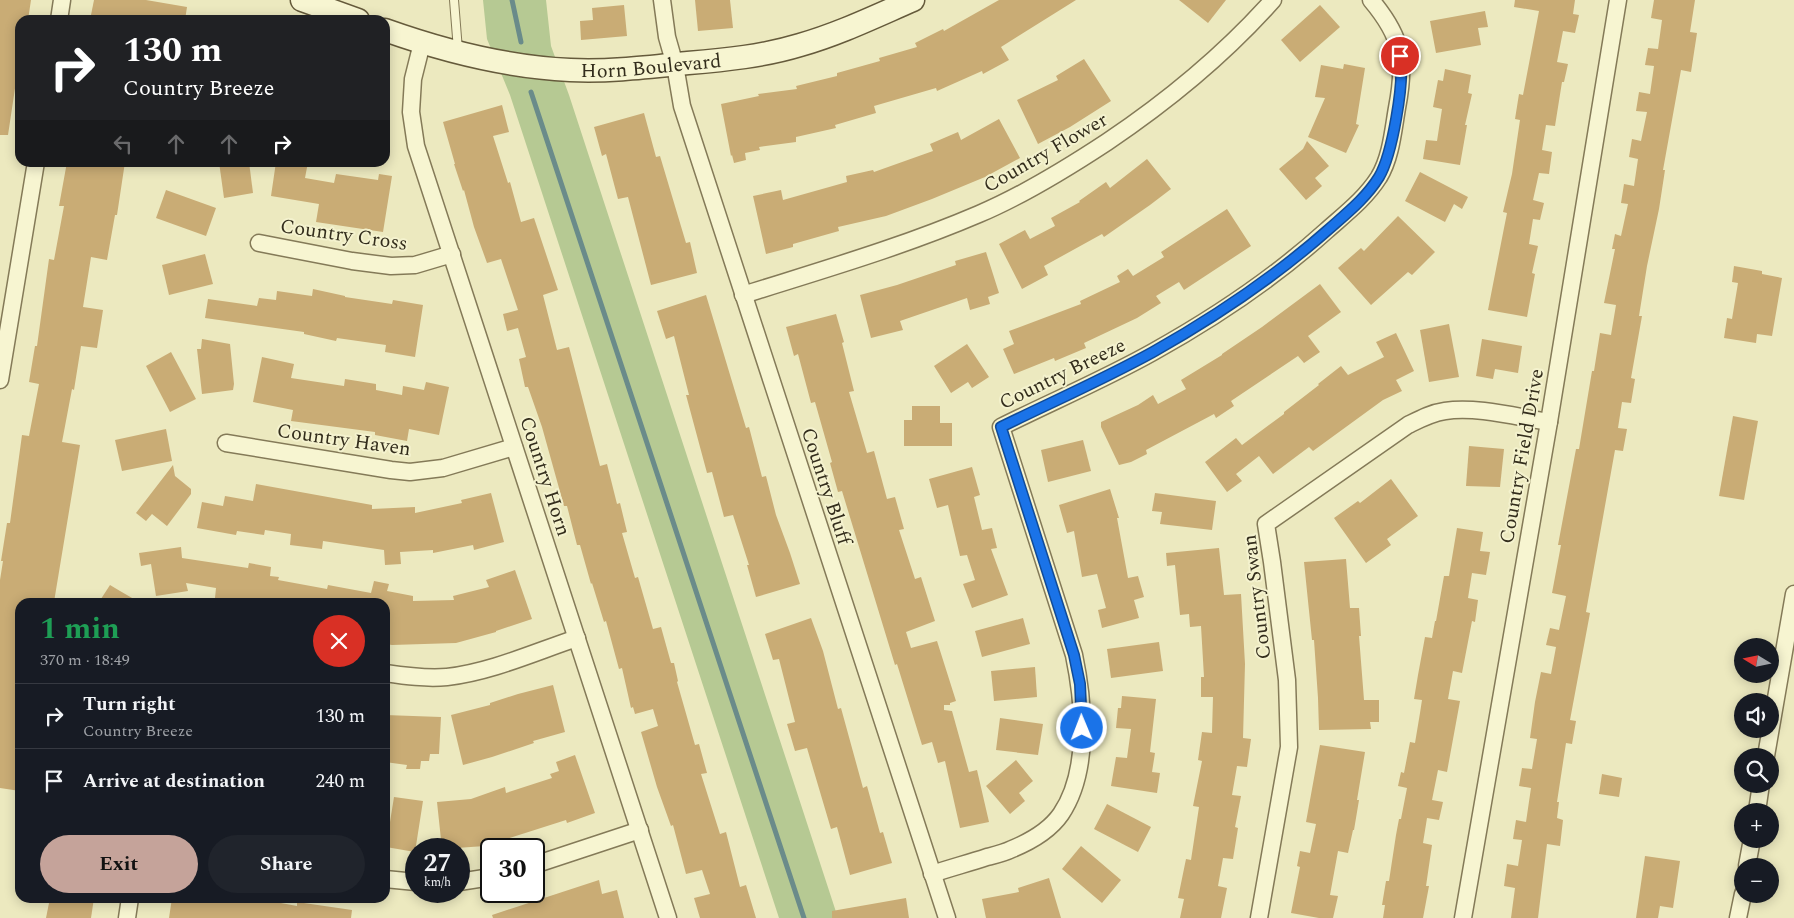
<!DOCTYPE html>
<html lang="en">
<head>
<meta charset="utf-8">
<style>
	body { margin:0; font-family:Spectral,serif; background:#20242c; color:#f1f3f6; height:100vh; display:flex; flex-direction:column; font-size:19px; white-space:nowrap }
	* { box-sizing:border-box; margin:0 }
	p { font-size:16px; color:#9ea1a6 }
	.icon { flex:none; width:28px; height:28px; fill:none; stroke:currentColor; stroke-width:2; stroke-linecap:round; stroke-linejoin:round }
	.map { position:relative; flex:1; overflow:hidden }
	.side { position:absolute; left:15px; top:598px; width:375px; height:305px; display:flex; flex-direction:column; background:#171b24; border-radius:15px; box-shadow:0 2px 12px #0003 }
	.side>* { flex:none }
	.hud { position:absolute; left:15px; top:15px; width:375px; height:152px; border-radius:15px; box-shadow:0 2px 12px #0003; background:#202124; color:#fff; overflow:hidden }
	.needle { width:32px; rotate:280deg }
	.tools { position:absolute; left:1734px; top:638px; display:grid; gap:10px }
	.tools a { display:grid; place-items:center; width:45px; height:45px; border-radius:50%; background:#171b24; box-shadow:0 2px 12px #0003; font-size:25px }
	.speed { position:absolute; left:405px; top:838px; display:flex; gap:10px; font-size:25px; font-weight:700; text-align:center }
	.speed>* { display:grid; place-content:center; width:65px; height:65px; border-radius:50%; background:#171b24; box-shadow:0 2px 12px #0003; line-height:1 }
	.speed small { font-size:12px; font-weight:400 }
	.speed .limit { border:2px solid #111; border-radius:8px; background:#fff; color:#111 }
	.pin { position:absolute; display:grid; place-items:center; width:42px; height:42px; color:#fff; margin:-21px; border:2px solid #fff; border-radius:50%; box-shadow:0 1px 5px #0007 }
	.me { position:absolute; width:55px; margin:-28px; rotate:359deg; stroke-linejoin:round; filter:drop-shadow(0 0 4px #0008) }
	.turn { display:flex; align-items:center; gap:18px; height:105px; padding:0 25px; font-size:22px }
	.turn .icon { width:65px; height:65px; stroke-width:2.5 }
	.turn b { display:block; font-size:35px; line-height:42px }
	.lanes { display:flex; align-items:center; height:48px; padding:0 25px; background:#0003; justify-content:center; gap:25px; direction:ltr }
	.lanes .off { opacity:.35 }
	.round { display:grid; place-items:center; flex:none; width:52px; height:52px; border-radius:26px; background:#20242c }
	.summary { display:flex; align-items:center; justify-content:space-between; height:85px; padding:0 25px }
	h1 { font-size:30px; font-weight:700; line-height:38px; color:#1e9e55 }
	.action { display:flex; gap:10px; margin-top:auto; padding:10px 25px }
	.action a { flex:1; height:58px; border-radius:30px; background:#c5a39a; color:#111; font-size:20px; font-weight:700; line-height:58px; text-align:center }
	.action a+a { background:#20242c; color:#f1f3f6 }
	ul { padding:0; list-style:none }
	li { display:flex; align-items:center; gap:15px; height:65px; padding:0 25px; border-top:1px solid #363941 }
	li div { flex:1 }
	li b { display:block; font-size:19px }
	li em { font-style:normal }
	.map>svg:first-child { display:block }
	.green { fill:#b6c993 }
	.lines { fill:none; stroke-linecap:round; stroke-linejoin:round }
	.stream { stroke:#6a8b8a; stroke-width:5 }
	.building { fill:#c9ac75 }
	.lane-casing { stroke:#847a58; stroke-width:10 }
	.street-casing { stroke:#847a58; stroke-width:19 }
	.secondary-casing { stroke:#655a3b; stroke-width:25 }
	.lane { stroke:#f7f5d1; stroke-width:8 }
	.street { stroke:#f7f5d1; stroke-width:16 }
	.secondary { stroke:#f7f5d1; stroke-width:22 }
	.route-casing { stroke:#114b97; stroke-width:12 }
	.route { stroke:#1a73e8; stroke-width:9 }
	.labels { text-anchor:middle; stroke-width:4; stroke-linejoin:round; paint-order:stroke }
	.street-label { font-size:20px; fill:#332d1c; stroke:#f4f2ce }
</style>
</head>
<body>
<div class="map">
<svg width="1794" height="918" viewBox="0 0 1794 918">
	<rect width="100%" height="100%" fill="#ece9bf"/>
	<polygon class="green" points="483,0 546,0 551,46 569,95 838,918 779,918 510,95 487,39"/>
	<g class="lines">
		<g class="stream">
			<polyline points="512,0 521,42"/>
			<polyline points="531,92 804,918"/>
		</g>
	</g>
	<g class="building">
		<polygon points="0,0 31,0 28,20 20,20 20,55 8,135 0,135"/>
		<polygon points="94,0 146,0 187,7 185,20 90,20"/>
		<polygon points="695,0 730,0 733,28 698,31"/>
		<polygon points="999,0 1076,0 1001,47 1009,60 983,74 982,71 937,91 936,88 874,106 876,113 835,125 836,128 796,137 796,142 759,147 760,150 745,153 746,160 734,163 732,155 731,156 721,104 759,96 758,94 797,89 796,86 837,76 837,73 880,61 879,58 917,47 915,43 943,29 944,31"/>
		<polygon points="1179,0 1226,0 1208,23"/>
		<polygon points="1515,0 1575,0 1573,14 1579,15 1575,33 1563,31 1557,62 1568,64 1564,82 1562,82 1555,126 1546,125 1542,150 1552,152 1549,174 1539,173 1533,200 1544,203 1540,220 1533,219 1529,244 1538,246 1532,273 1535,274 1527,317 1488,310 1504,228 1507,213 1503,212 1512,174 1520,120 1515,119 1519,94 1523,95 1539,11 1514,7"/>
		<polygon points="1654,0 1695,0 1690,32 1697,33 1691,72 1681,70 1663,170 1665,170 1659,209 1647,266 1639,316 1642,316 1631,378 1635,379 1631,403 1622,402 1618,428 1627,429 1623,451 1615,450 1586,612 1590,613 1570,720 1576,721 1572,744 1566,743 1557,802 1559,802 1557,818 1563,820 1560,846 1547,844 1538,918 1511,918 1515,888 1504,886 1507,864 1518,866 1522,840 1513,839 1516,820 1526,822 1531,788 1519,786 1522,768 1532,769 1537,739 1530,738 1535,702 1541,672 1551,674 1556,647 1546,645 1550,628 1559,630 1566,596 1552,593 1561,545 1558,545 1576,449 1579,449 1592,371 1594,371 1600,333 1611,335 1616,305 1604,303 1615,249 1612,249 1615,234 1621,236 1628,204 1621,203 1624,184 1634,186 1638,159 1629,157 1632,139 1641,141 1647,112 1636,111 1639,92 1650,94 1654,66 1645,65 1648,48 1658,49 1662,20 1651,18"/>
		<polygon points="624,5 627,36 581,40 580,21 593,20 592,8"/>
		<polygon points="1320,5 1340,27 1300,62 1281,40"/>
		<polygon points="1485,11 1488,27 1478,28 1481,45 1436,53 1430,21"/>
		<polygon points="1084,59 1111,101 1070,127 1038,144 1017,100 1058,80 1056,76"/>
		<polygon points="1344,64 1365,68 1356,124 1359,125 1346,153 1308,137 1325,98 1315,97 1321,65 1343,69"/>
		<polygon points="1445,69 1471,75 1468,93 1472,94 1465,125 1467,125 1460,165 1423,159 1426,140 1437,141 1442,109 1433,107 1438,80 1443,81"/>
		<polygon points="502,105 509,132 493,136 508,183 510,182 521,222 534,218 558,290 543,295 557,350 569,347 600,466 607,464 617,504 620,503 627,532 622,533 635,578 638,577 653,629 661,627 671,663 674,663 678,681 677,682 695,745 699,744 707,773 701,774 720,834 726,832 740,887 746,885 756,918 700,918 694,898 710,894 702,870 686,874 673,825 671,826 657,787 641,732 658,726 653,709 635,714 633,707 631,708 622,668 619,669 606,621 604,622 592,583 591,584 580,545 577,545 567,506 564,506 542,427 528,387 525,387 519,359 526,357 518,328 507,331 503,314 518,310 501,259 487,263 474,227 464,190 463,191 454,164 455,164 443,122"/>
		<polygon points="644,113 656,157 660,156 686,243 690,242 697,273 651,285 628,197 618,199 606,154 602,156 594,127"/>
		<polygon points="999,119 1020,158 985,177 932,199 886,216 838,227 839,231 793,244 793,247 766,254 753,196 781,190 783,200 847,182 846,176 873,170 874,172 933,151 930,144 958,132 961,140"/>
		<polygon points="1307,141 1329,166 1315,178 1322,186 1306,200 1279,169 1303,149"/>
		<polygon points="1147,159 1171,189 1150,205 1104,237 1102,234 1044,266 1048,275 1022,289 999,244 1025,230 1030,239 1055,226 1051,218 1080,202 1079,201 1106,182 1110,188"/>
		<polygon points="67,162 125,162 117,215 115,215 107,260 91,257 83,307 103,310 97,348 81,346 74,390 72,389 62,442 80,445 54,602 20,602 20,791 0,788 0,580 3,561 1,561 7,523 10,523 22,435 29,436 39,384 29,382 35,346 37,346 49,259 54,260 64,206 59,206"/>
		<polygon points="219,162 249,162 253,193 224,198"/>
		<polygon points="276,162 308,162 305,178 334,183 336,174 378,180 379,174 392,176 383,232 316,222 319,204 271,196"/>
		<polygon points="1420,172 1468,197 1462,209 1454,204 1445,222 1405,201"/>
		<polygon points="166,190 216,208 206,236 156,218"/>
		<polygon points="1227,209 1251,246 1184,290 1179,282 1156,296 1161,303 1137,318 1084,343 1086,348 1055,361 1054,358 1014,374 1003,349 1014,344 1009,331 1081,304 1080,301 1120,282 1117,276 1128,269 1133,276 1164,257 1161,252"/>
		<polygon points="1398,216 1435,252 1412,275 1408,272 1371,305 1338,268 1361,248 1364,251"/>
		<polygon points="986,252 999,293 988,297 990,304 970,310 967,298 900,321 903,330 871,338 860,295 897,285 956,265 955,261"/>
		<polygon points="205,254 213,284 169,295 162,265"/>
		<polygon points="1734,266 1762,271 1762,274 1782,278 1772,336 1757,334 1756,343 1724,338 1727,318 1732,319 1738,283 1732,282"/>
		<polygon points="1320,284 1341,312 1308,336 1320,352 1304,363 1298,356 1231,401 1234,406 1216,418 1214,414 1146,450 1147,454 1131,462 1119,465 1101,427 1101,422 1138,405 1153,395 1158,404 1186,389 1181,380 1222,355 1222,354 1262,327"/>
		<polygon points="313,289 345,296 345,297 392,304 393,300 423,305 415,357 385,352 386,345 337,338 336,341 304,334 304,332 205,318 208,299 257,306 259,298 276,300 277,291 312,296"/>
		<polygon points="706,295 746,428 749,427 762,477 766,476 776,515 790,553 800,584 756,597 747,565 749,565 733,515 724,517 712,472 707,473 686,395 689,395 674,336 666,339 657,311"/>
		<polygon points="836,314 844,342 842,343 854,391 849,392 867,453 874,451 887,499 895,497 904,529 899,530 915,579 921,577 935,621 906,632 911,648 937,641 956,701 950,703 950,705 944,705 944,710 952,711 969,772 977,770 989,822 960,828 945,761 938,763 932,742 922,745 897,664 895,665 842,491 838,492 830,463 832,462 815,402 811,403 798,354 794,356 786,327"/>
		<polygon points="1449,324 1459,377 1429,382 1420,330"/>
		<polygon points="1396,333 1414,371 1396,380 1402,391 1383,400 1313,451 1309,447 1273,474 1259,456 1236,474 1242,481 1227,492 1205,462 1236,438 1242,445 1284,414 1284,412 1319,385 1318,384 1341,366 1348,375 1384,357 1376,342"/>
		<polygon points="202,339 230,344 234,384 233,390 202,394 197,349 201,349"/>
		<polygon points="1482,339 1522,346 1518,373 1495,369 1493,379 1476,376"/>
		<polygon points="967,344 989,377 972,388 968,382 951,393 934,366"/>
		<polygon points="171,352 196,399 170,412 146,366"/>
		<polygon points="262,357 294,364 291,378 344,386 345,379 376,384 376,390 402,395 403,386 424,390 426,382 449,387 439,435 409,429 407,441 375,435 375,432 291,421 293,410 253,402"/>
		<polygon points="912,406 940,406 940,423 952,423 952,446 904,446 904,420 912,420"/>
		<polygon points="1733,416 1758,421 1744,500 1719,496"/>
		<polygon points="166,429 172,461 122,471 115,440"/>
		<polygon points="1083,440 1091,471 1048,482 1041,450"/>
		<polygon points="1469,446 1504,449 1500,487 1466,486"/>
		<polygon points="173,465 175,476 191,489 191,494 167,526 152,514 146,521 136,513"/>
		<polygon points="972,467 980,495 974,497 982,530 992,528 997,548 991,549 1008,595 972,608 963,584 975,580 967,555 960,556 948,505 937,508 929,479"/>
		<polygon points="1391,479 1418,516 1387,539 1391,545 1366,563 1334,518 1358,501 1360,503"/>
		<polygon points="256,484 372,505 372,509 415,507 415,513 462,503 461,500 491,493 504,542 474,550 473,545 433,553 433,550 400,552 401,564 385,565 384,550 323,541 322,549 290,545 291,534 265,530 264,535 237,531 236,535 197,528 202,502 223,506 225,496 253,501"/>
		<polygon points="1110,489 1119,518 1117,518 1128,578 1138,576 1144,597 1134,600 1139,618 1102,628 1098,610 1106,608 1097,574 1082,577 1074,531 1067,533 1059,505"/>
		<polygon points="1155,493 1216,501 1212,530 1160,524 1162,512 1152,511"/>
		<polygon points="1457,528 1483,532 1480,551 1490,552 1486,575 1472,573 1468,598 1478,600 1475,622 1472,621 1462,673 1453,671 1448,699 1460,701 1447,772 1438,770 1432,800 1443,802 1439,820 1427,818 1423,843 1432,845 1426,886 1429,886 1423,918 1383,918 1385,905 1382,905 1386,881 1389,881 1396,835 1399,819 1401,819 1407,788 1398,786 1401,772 1404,773 1410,742 1415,743 1420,713 1422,700 1414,699 1418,675 1425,637 1432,638 1435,621 1436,621 1444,576 1449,576"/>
		<polygon points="181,547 182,558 248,568 249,563 271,567 270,576 279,577 278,580 327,589 328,585 371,593 374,581 389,584 387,591 413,596 413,601 454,600 453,596 489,587 486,580 515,570 532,619 496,631 496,632 456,643 392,645 385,644 385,602 243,602 215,598 216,588 186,583 188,591 156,596 151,564 141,566 139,553"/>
		<polygon points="1219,548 1224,595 1241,594 1245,664 1243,738 1251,739 1247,767 1237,766 1232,795 1241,796 1235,827 1238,828 1233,859 1223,858 1218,886 1227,888 1221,918 1180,918 1184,899 1178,898 1186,859 1191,860 1199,807 1193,806 1202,761 1198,760 1202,732 1212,733 1213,697 1201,697 1201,677 1204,677 1201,626 1190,627 1189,614 1180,615 1175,565 1167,566 1166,553"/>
		<polygon points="1346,559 1350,608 1359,608 1361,636 1359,636 1364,700 1379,700 1379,722 1370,722 1371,729 1319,730 1318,698 1314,640 1312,640 1304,562"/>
		<polygon points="110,585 120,591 139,602 99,602"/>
		<polygon points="811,618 823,651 838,709 841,708 863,788 867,786 880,833 883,832 892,863 850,875 837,827 831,829 807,748 795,751 787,724 795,722 779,659 773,660 765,634"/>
		<polygon points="1023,618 1030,644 982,657 975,631"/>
		<polygon points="1159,642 1163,671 1111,678 1107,649"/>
		<polygon points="1035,667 1037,697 994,701 991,671"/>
		<polygon points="553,685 565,732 533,741 534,743 492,757 463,765 451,715 490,705 490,703 518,694"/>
		<polygon points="1122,696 1156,699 1150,752 1155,753 1152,772 1160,773 1157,793 1111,786 1116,757 1127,758 1131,729 1116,728 1118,708 1121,708"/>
		<polygon points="385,715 441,717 439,754 430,754 429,761 421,761 420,769 406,769 407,765 385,762"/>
		<polygon points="1000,718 1043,724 1038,755 996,750"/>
		<polygon points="1320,745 1365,752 1357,800 1359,800 1354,830 1353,830 1348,853 1338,851 1330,895 1338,896 1333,918 1319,918 1291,913 1300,867 1297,866 1300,851 1310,853 1316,824 1306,822"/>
		<polygon points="575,755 595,813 567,823 566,820 485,846 442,849 437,802 471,799 505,787 506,793 552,778 550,774 559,771 556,762"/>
		<polygon points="1016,760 1033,781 1019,793 1025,801 1010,814 986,786"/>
		<polygon points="1602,774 1622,778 1619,797 1599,794"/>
		<polygon points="394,797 423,801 415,852 386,847"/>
		<polygon points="1107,804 1151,827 1138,852 1094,829"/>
		<polygon points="1081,846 1121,880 1102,903 1062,869"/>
		<polygon points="1645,856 1680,861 1673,908 1660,906 1658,918 1636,918"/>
		<polygon points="1049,878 1061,918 986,918 982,899 1019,892 1018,888"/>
		<polygon points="599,880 602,894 617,890 624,918 493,918 492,915"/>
		<polygon points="50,898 94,898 91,918 46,918"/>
		<polygon points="172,898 254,898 297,906 297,902 352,910 351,918 169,918"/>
		<polygon points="906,898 909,918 832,918 832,911"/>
	</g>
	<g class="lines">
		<g class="lane-casing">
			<polyline id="lane" points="454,0 458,50"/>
		</g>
		<g class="street-casing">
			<g id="street">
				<polyline points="662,0 667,37 675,65 682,106 947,918"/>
				<polyline points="59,20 62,0"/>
				<polyline points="422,43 413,79 411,112 416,146 668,918"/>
				<polyline points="259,243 352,261 391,266 415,265 452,254"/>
				<path d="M743,295C822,270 902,247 979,214C1024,195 1066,169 1107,142C1168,101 1224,55 1273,0"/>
				<polyline points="0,380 36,162"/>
				<polyline points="226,443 391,470 410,472 443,468 514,447"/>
				<path d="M385,673C405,676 426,679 447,677C491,672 535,652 577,638"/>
				<polyline points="1766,756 1794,594"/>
				<polyline points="1757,811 1761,784"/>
				<polyline points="534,865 640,830"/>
				<polyline points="1747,866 1752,839"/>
				<path d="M932,874C950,868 969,863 987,857C995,855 1004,853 1012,849C1029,842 1050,830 1061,814C1090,771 1084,703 1074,655L1001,427C1051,402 1105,379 1153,352C1214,318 1274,278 1326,231C1345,214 1365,199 1379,177C1391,157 1393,131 1397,108C1406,61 1403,38 1371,0"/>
				<polyline points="385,879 416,882"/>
				<polyline points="459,882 491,877"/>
				<polyline points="127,918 130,898"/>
				<path d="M1259,918L1289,747L1287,680L1272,562L1266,524L1408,425C1420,419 1431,413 1445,411C1476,406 1517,417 1549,422"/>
				<polyline points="1463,918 1549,422 1618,0"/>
				<polyline points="1738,918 1743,894"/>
			</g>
		</g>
		<g class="secondary-casing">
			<g id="secondary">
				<polyline points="302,0 358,20"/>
				<path id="s1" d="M385,30C444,51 507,67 570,70C609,72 649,67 688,63C725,60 764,56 800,45C839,34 876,16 913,0"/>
			</g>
		</g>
		<use href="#lane" class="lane"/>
		<use href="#street" class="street"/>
		<use href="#secondary" class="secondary"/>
	</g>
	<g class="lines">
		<g class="route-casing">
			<path id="route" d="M1082,728L1080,684L1074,655L1001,427C1052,402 1104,379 1153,352C1215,317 1276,276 1329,229C1347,213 1366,198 1379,177C1392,155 1405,82 1400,56"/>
		</g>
		<use href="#route" class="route"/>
	</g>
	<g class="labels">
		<g class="street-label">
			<text dy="7" stroke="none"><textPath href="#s1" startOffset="271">Horn Boulevard</textPath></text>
			<text transform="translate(1045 152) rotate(-30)" y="7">Country Flower</text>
			<text transform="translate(344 234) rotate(8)" y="7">Country Cross</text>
			<text transform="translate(1062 373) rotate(-26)" y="7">Country Breeze</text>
			<text transform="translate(344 439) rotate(8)" y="7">Country Haven</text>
			<text transform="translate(1521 456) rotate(-80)" y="7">Country Field Drive</text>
			<text transform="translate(546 476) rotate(72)" y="7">Country Horn</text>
			<text transform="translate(827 486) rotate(72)" y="7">Country Bluff</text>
			<text transform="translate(1256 597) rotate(-97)" y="7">Country Swan</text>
		</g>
	</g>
</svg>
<div class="tools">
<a><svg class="needle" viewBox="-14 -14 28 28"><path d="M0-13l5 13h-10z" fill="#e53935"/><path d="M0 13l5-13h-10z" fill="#9ea1a6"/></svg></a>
<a><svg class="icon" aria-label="sound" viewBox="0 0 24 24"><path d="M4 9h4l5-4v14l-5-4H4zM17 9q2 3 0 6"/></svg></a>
<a><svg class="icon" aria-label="search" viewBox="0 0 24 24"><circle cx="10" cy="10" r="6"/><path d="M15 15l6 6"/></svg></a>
<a>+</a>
<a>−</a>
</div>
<div class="speed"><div>27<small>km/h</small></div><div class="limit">30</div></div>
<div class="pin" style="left:1400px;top:56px;background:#d93025"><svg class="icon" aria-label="arrive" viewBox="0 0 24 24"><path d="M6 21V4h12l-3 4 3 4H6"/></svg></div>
<svg class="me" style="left:1082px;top:728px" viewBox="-20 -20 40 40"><circle r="17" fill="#1a73e8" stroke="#fff" stroke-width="3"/><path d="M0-11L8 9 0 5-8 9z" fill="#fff"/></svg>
<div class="hud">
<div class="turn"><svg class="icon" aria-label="right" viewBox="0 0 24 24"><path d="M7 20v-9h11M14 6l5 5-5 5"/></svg><div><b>130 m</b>Country Breeze</div></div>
<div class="lanes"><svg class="icon off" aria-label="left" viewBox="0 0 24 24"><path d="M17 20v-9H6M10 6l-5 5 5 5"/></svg><svg class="icon off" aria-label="ahead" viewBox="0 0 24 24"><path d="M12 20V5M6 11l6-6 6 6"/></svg><svg class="icon off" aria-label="ahead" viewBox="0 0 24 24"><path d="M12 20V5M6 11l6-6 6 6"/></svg><svg class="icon" aria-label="right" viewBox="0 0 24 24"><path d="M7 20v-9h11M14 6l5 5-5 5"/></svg></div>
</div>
<section class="side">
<div class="summary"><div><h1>1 min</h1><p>370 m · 18:49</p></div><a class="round" style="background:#d93025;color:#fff"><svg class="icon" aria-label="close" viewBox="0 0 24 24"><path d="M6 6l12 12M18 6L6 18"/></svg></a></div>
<ul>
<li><svg class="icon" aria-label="right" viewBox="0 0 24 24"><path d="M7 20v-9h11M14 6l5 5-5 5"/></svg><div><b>Turn right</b><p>Country Breeze</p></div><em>130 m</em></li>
<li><svg class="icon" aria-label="arrive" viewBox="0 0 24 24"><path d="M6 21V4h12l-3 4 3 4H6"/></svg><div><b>Arrive at destination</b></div><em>240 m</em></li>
</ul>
<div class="action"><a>Exit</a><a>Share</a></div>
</section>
</div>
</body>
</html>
